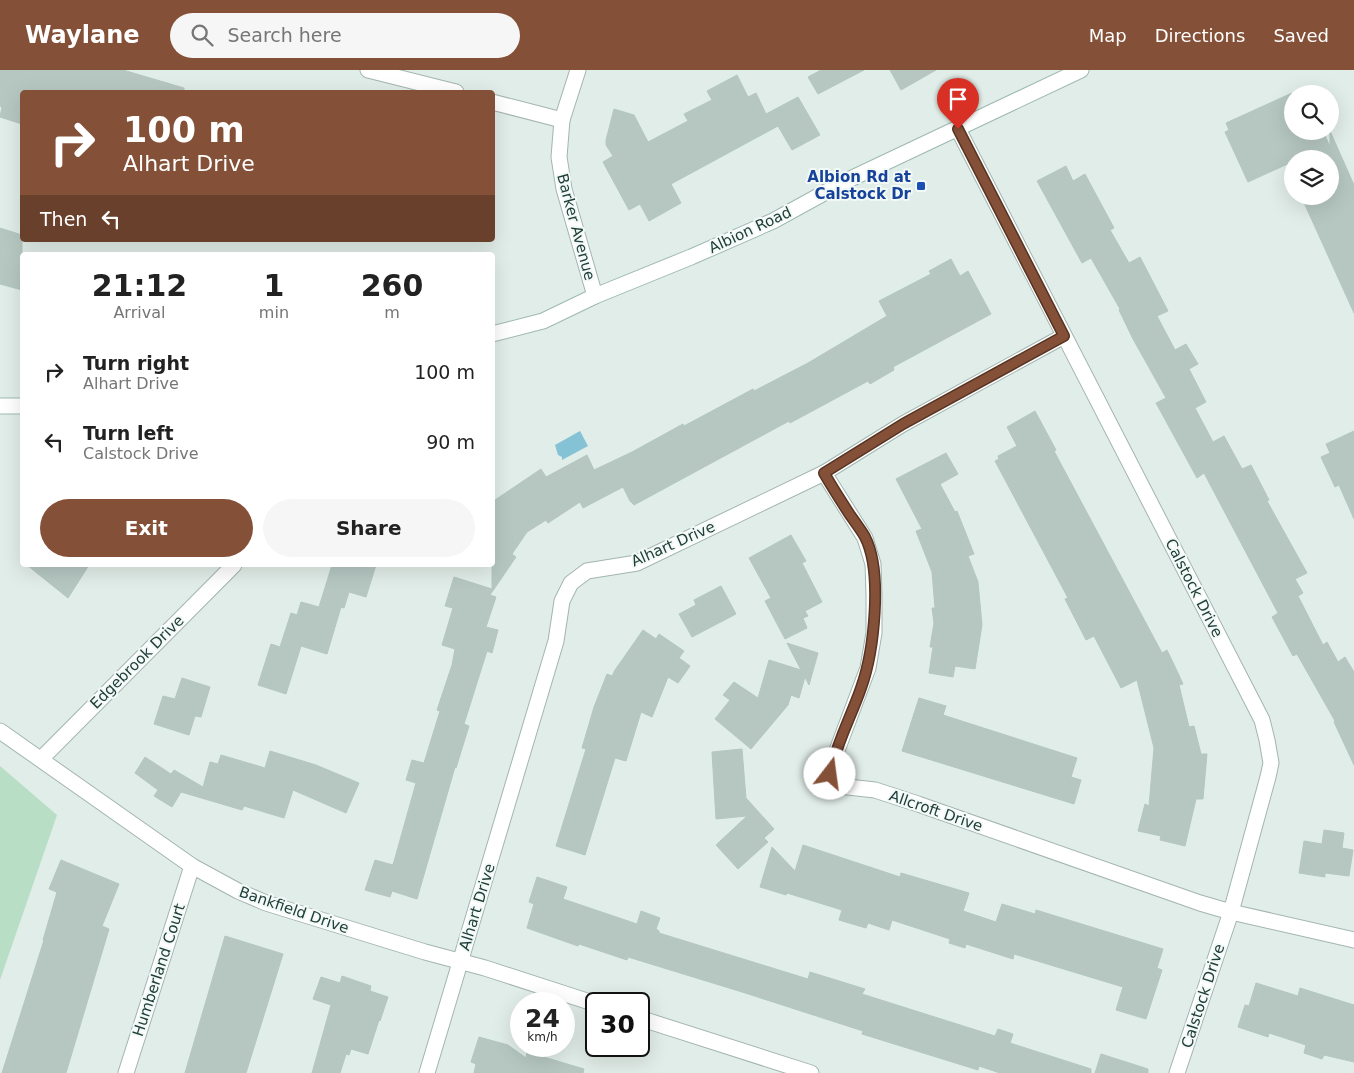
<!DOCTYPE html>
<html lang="en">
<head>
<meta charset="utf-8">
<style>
	body { margin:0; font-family:"DejaVu Sans",sans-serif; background:#f6f6f6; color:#222; height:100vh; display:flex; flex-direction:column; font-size:19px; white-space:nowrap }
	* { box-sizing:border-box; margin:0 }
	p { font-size:16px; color:#767676 }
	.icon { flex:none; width:28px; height:28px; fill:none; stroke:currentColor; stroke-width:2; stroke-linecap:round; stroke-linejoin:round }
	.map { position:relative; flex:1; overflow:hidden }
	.side { position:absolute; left:20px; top:182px; width:475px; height:315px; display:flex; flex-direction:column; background:#fff; border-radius:5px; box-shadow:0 5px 20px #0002 }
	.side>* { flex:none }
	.top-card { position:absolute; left:20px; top:20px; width:475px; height:152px; border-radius:5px; box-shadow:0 5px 20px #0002; background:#845037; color:#fff; overflow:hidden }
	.tools { position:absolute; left:1284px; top:15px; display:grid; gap:10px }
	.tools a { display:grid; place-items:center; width:55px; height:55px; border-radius:50%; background:#fff; box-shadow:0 5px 20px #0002; font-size:25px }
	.speed { position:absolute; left:510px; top:922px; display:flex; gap:10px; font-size:25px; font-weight:700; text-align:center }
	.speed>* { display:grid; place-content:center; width:65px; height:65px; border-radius:50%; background:#fff; box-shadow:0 5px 20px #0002; line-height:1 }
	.speed small { font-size:12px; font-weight:400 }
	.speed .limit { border:2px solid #111; border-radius:8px; background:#fff; color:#111 }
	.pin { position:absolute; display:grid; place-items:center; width:42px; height:42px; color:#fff; margin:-51px -21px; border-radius:50% 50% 50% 0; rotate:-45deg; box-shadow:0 0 5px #0007 }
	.pin .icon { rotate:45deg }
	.me { position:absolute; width:55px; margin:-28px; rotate:15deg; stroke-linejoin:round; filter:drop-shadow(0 0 4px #0008) }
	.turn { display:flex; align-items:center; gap:18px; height:105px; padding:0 20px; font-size:22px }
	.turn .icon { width:65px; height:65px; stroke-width:2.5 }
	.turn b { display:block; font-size:35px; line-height:42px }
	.then { display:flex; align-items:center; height:48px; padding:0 20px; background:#0003; gap:10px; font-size:19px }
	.eta { display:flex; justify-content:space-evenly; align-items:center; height:85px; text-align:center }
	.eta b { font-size:30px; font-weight:700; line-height:35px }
	.cta { display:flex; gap:10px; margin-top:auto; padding:10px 20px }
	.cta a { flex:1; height:58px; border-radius:30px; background:#845037; color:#fff; font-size:20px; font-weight:700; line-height:58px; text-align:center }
	.cta a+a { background:#f6f6f6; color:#222 }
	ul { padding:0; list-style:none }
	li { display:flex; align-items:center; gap:15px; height:70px; padding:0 20px }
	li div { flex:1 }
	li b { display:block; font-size:19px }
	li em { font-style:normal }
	header { display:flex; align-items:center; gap:30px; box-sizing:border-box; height:70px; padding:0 25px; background:#845037; color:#fff }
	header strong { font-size:24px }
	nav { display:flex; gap:28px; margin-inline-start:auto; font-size:18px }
	.search { width:350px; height:45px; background:#f6f6f6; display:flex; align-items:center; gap:12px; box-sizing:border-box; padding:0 18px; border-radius:28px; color:#767676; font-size:19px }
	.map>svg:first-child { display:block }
	.green { fill:#b8dfc6 }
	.water { fill:#85c2d6 }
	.building { fill:#b6c7c2; stroke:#b3c7c0 }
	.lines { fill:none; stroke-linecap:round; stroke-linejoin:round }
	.street-casing { stroke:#a3b5b0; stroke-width:17 }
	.secondary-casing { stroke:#9eb9b2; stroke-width:17 }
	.street { stroke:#fff; stroke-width:15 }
	.secondary { stroke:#fff; stroke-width:15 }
	.route-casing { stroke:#563424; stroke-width:12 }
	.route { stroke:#845037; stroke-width:9 }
	.transit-dot { fill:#1a4fb4; stroke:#f2f9f6; stroke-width:2 }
	.labels { text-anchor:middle; stroke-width:4; stroke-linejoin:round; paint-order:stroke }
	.transit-label { font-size:15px; font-weight:bold; fill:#164399; stroke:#f2f9f6; text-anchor:end }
	.street-label { font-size:15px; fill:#203e39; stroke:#f2f9f6 }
</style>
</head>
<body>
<header>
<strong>Waylane</strong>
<div class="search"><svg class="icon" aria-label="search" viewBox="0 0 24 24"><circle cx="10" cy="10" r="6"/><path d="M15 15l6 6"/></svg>Search here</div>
<nav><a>Map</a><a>Directions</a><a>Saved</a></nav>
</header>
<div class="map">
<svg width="1354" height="1003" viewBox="0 0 1354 1003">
	<rect width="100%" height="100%" fill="#e1ede8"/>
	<polygon class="green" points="0,696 57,745 0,910"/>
	<polygon class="water" points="580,361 588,376 562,390 562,387 558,385 555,375"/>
	<g class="building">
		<polygon points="0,0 123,0 184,18 184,22 22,22 22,54 0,47 2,37 0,36"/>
		<polygon points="821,0 864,0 818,24 808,7"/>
		<polygon points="890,0 936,0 901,20"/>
		<polygon points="737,5 748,27 756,23 766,44 798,27 820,65 792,80 778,56 671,114 681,133 649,151 640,134 629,140 603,92 613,86 606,75 606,70 614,39 634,45 648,72 688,51 684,44 712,30 707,21"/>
		<polygon points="1292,23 1292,61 1323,61 1330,77 1330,61 1354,115 1354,243 1301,126 1330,126 1330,89 1292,89 1292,92 1248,112 1225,62 1229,60 1226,53"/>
		<polygon points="1066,96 1073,111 1085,104 1114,158 1110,160 1129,193 1140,187 1168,241 1157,246 1175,280 1186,274 1198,294 1189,299 1206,332 1195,338 1213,372 1224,366 1242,399 1251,395 1269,430 1267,431 1307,503 1295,509 1303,523 1298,526 1323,575 1327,572 1338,592 1345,587 1354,602 1354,695 1334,652 1335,651 1297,584 1293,586 1272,547 1278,543 1204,403 1197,408 1156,333 1166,328 1133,269 1119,240 1120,239 1091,188 1082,193 1037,111"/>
		<polygon points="0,158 22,165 22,220 0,214"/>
		<polygon points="951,189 960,206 968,201 991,244 893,297 894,300 870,314 868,311 790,353 789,351 634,435 630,431 623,417 583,438 580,432 548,453 546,450 527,462 512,484 516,487 490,525 496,527 486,557 498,560 492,583 487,581 464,654 469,656 456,698 455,697 417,829 392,821 390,827 365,820 375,790 393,795 416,713 406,710 412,690 424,693 440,641 437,640 452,595 455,579 442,575 453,538 445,536 454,507 492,519 492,432 541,399 546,407 587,385 594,400 632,382 683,354 684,356 753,319 754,321 808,293 887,246 879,231 931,204 929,201"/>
		<polygon points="1035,341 1056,380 1054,381 1162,583 1167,580 1178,603 1183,614 1179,615 1189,657 1194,656 1201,684 1207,684 1203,729 1196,729 1185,776 1160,770 1161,766 1138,761 1145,734 1149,736 1154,678 1137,610 1121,618 1094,566 1086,570 1065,529 1068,528 995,391 999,389 998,386 1017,376 1007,357"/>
		<polygon points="1354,361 1354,449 1339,415 1335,417 1321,387 1330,383 1326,374"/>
		<polygon points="946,383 958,404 940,414 955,442 957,441 974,484 968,486 978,512 982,555 975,599 955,596 953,607 929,603 933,577 930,577 934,553 932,538 935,538 932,502 916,461 922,459 896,409"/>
		<polygon points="791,465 806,491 802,493 822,532 805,541 808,546 803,548 807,558 785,569 765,531 771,528 749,488"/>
		<polygon points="27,495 89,495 68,528"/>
		<polygon points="332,495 376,495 366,527 349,522 344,538 341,537 327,584 301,576 286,624 258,615 271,574 280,577 291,543 297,545 301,532 319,537"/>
		<polygon points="721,516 736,544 692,567 679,544 696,535 694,530"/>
		<polygon points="643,560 656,569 659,564 684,581 679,588 690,596 678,613 668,607 652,647 641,642 626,691 615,688 585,785 556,776 586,679 582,678 594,637 607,604 612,606 615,600"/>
		<polygon points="787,573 818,583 809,615 805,607 799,628 791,625 788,635 751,679 715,649 730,630 723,625 734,612 758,628 769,590 801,600"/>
		<polygon points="182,608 210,617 201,647 195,646 189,665 154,654 163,626 175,629"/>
		<polygon points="919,628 946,636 943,645 1077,688 1071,707 1081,710 1074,734 902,681"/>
		<polygon points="742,679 746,728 774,759 764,768 768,772 738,799 716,775 747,746 716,749 712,682"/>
		<polygon points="270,681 316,695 359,713 346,743 293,720 284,748 244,736 242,740 181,722 172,737 154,726 158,720 135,703 145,687 171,704 174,700 203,717 210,692 218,694 221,685 265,698"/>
		<polygon points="1324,760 1344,763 1342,778 1353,780 1349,806 1325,803 1325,807 1299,803 1304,771 1322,774"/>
		<polygon points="803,775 900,807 901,803 969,823 963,841 996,852 1002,834 1035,844 1036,840 1163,879 1157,898 1162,900 1146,949 1116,940 1123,917 1014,884 1013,889 966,874 965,878 949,873 950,869 892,850 889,860 868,853 866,858 839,850 842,840 787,823 786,825 760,817 772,777 795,801"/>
		<polygon points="61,790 119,814 102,856 109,859 66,1003 2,1003 44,870 43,870 57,822 49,819"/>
		<polygon points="537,807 567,817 563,829 637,854 641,841 660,848 656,859 659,861 659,863 808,909 810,902 865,919 862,924 995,966 998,959 1013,964 1010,973 1091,999 1091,1003 1000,1003 979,996 978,1000 862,964 863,961 742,922 628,887 627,890 579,874 578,876 558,869 527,858 534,834 529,832"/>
		<polygon points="225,866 283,884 246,1003 185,1003"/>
		<polygon points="342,906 371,916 370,921 388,927 380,951 379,950 368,984 351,979 349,985 346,984 340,1003 312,1003 331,935 313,929 321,907 340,913"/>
		<polygon points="1256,913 1298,926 1300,918 1354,935 1354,992 1324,985 1322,989 1304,983 1306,975 1269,963 1268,967 1238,957 1245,935 1249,936"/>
		<polygon points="479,967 508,975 526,988 527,982 584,999 583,1003 474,1003 476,994 471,992"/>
		<polygon points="1101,984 1148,999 1148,1003 1095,1003"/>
	</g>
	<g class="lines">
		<g class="street-casing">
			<g id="street">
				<polyline points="368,0 456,22"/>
				<polyline points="578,0 562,50 559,87 564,119 595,226"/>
				<polyline points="492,32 562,50"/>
				<polyline points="958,59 1262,650 1267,670 1271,693 1268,707 1231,842 1177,1003"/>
				<polyline points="824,403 865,468 873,494 874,525 874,563 868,598 833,691 830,704 834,712 839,716 875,720 918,734 1200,833 1231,842 1354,870"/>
				<polyline points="0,661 192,796 238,821 266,833 425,882 485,898 596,934"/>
				<polyline points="41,689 234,495"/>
				<polyline points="639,948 811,1003"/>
				<polyline points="126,1003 192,796"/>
				<polyline points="427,1003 556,571 562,531 571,513 587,501 637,493 824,403 903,354 1064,266"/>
			</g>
		</g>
		<g class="secondary-casing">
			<g id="secondary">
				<polyline points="492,264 543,251 595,226 691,187 773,151 846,111 1081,0"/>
				<polyline points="0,336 22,336"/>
			</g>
		</g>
		<use href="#street" class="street"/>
		<use href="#secondary" class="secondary"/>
	</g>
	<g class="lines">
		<g class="route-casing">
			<path id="route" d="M830,704C836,674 851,647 861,618C874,582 883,502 865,467C861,460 855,452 850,445C841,431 832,417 824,403L903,354L1064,266L958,59"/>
		</g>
		<use href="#route" class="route"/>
	</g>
	<rect class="transit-dot" x="916" y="111" width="10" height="10" rx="2.5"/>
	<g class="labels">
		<g class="transit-label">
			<text x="911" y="112">Albion Rd at<tspan x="911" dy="17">Calstock Dr</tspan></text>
		</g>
		<g class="street-label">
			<text transform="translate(576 157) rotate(75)" y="5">Barker Avenue</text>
			<text transform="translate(750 160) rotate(-25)" y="5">Albion Road</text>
			<text transform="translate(673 474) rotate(-24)" y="5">Alhart Drive</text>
			<text transform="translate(1194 518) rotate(63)" y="5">Calstock Drive</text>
			<text transform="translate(137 592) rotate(-45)" y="5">Edgebrook Drive</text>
			<text transform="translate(936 741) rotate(19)" y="5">Allcroft Drive</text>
			<text transform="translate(477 837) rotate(-73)" y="5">Alhart Drive</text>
			<text transform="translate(294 840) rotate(19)" y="5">Bankfield Drive</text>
			<text transform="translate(159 900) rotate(-72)" y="5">Humberland Court</text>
			<text transform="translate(1203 926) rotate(-72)" y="5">Calstock Drive</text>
		</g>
	</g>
</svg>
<div class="tools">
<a><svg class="icon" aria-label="search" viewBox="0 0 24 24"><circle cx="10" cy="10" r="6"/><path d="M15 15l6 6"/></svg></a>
<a><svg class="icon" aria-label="layers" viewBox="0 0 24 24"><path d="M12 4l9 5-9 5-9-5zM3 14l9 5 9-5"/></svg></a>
</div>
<div class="speed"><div>24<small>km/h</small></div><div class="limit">30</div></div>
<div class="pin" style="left:958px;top:59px;background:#d93025"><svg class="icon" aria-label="arrive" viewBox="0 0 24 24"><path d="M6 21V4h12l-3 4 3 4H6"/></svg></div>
<svg class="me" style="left:830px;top:704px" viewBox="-20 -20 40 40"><circle r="19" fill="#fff"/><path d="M0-13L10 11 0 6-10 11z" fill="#845037"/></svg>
<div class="top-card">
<div class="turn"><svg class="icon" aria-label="right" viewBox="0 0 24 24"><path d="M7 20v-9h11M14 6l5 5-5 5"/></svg><div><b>100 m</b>Alhart Drive</div></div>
<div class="then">Then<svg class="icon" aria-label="left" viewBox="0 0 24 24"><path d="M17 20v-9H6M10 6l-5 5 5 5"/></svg></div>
</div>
<section class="side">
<div class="eta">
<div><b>21:12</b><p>Arrival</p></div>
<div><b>1</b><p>min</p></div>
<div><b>260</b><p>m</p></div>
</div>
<ul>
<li><svg class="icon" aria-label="right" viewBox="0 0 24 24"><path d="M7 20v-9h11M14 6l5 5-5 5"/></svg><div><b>Turn right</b><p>Alhart Drive</p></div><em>100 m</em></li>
<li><svg class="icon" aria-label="left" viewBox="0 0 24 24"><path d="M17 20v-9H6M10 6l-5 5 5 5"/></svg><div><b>Turn left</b><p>Calstock Drive</p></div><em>90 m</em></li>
</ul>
<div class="cta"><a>Exit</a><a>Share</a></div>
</section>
</div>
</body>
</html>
